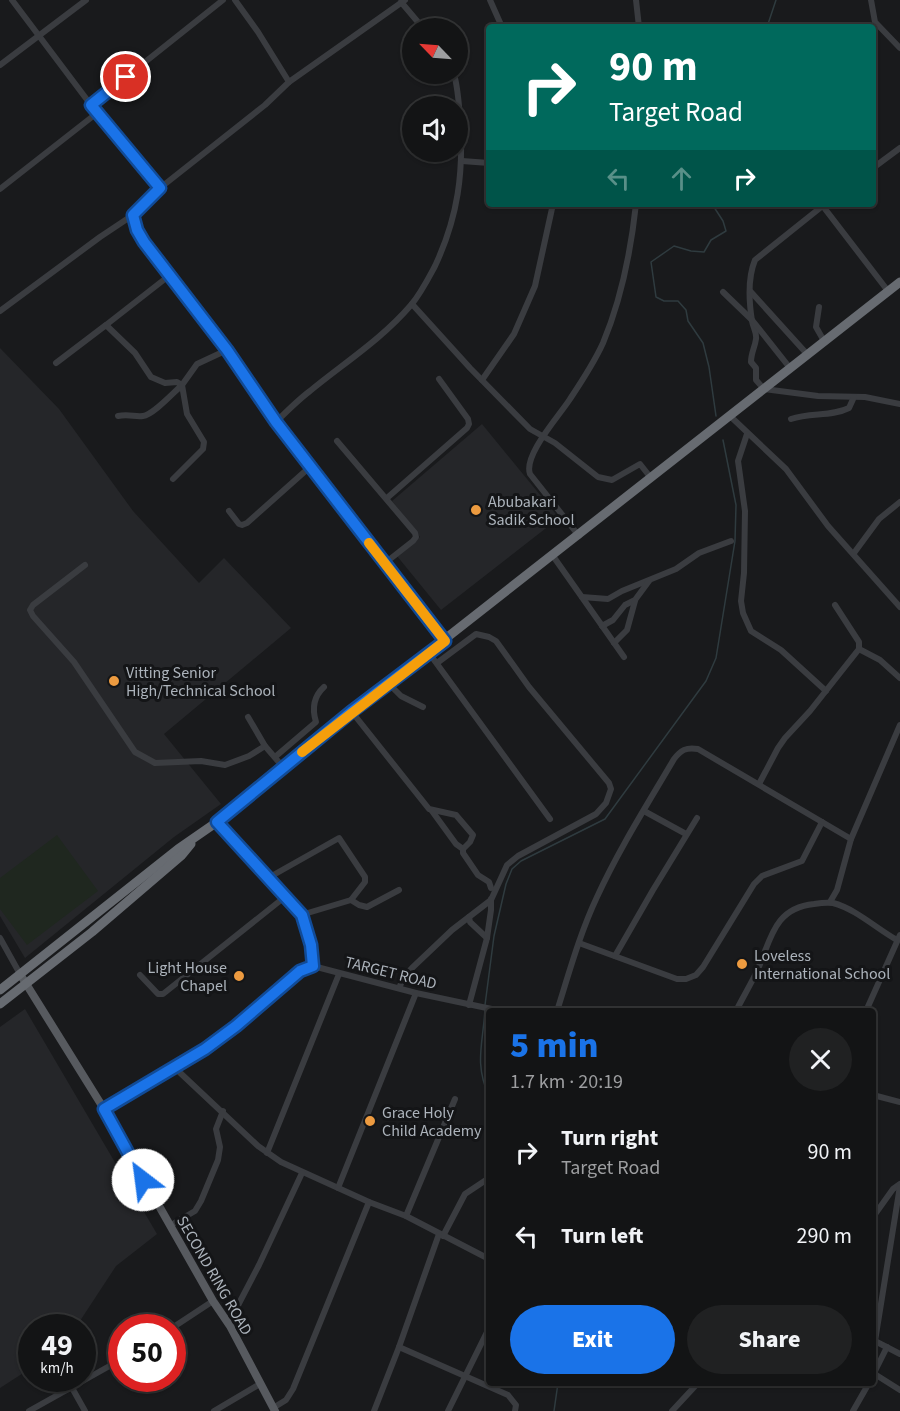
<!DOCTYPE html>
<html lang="en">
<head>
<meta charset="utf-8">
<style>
	body { margin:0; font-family:"Source Sans 3",sans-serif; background:#202122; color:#f1f3f6; height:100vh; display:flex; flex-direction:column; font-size:22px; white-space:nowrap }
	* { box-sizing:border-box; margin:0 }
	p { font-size:20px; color:#9d9ea0 }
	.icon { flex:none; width:33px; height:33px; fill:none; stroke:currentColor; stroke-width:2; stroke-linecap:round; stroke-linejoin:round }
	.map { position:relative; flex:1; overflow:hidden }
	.panel { position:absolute; left:486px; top:1008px; width:390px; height:378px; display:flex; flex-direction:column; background:#131415; border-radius:6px; box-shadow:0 2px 4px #0004,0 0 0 2px #323334 }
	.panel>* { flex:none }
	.banner { position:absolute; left:486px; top:24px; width:390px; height:183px; border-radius:6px; box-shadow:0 2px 4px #0004,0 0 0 2px #323334; background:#00695c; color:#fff; overflow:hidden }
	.needle { width:39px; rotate:295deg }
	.tools { position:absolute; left:402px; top:18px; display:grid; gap:12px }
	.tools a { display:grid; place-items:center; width:66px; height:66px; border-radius:50%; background:#131415; box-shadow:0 2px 4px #0004,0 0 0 2px #323334; font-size:30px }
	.speed { position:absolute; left:18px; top:1314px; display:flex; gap:12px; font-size:30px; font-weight:700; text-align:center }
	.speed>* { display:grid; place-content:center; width:78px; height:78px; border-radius:50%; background:#131415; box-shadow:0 2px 4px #0004,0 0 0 2px #323334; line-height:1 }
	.speed small { font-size:15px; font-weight:400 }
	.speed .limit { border:9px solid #d22; background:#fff; color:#111 }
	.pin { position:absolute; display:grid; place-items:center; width:51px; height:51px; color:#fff; margin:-26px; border:3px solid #fff; border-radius:50%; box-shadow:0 2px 6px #0007 }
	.me { position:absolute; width:66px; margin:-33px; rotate:330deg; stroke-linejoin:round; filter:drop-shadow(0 0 4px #0008) }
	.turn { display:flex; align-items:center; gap:21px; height:126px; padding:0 24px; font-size:27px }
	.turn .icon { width:78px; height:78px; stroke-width:2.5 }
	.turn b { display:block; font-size:42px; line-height:51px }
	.lanes { display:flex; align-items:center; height:57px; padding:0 24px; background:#0003; justify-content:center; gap:30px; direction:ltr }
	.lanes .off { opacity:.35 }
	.round { display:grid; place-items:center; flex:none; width:63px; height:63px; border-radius:32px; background:#202122 }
	.head { display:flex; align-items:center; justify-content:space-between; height:102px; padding:0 24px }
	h1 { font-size:36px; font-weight:800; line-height:45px; color:#1a73e8 }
	.cta { display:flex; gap:12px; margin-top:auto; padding:12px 24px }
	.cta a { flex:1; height:69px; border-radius:36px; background:#1a73e8; color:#fff; font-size:24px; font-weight:800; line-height:69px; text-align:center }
	.cta a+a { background:#202122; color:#f1f3f6 }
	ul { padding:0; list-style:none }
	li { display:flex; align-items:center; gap:18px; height:84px; padding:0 24px }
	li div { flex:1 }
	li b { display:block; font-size:22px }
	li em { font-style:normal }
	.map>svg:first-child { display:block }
	.built { fill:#252629 }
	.grass { fill:#1f271f }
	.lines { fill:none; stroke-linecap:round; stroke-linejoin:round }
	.stream { stroke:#2f3b3f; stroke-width:1.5 }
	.minor { stroke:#3a3c40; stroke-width:6 }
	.major { stroke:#575a5f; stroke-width:8 }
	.highway { stroke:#676b71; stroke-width:9 }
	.route-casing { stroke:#114b97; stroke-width:15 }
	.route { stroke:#1a73e8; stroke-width:10 }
	.slow { stroke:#f59e0b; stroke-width:10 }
	.poi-dot { fill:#ed9b40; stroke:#141517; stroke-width:2 }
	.labels { text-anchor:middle; stroke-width:6; stroke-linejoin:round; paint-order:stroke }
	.poi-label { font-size:16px; fill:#acb3bb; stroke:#141517; text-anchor:start }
	.street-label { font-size:16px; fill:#acb3bb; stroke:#141517 }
</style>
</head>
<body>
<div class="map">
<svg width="900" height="1411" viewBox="0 0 900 1411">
	<rect width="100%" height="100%" fill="#191a1c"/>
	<g class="built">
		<polygon points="0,348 59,409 133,511 199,583 224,558 291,628 164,734 221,804 174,837 25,958 0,916"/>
		<polygon points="482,424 559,518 441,610 397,556 420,537 392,501"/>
		<polygon points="25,1009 157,1234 116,1266 76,1327 32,1328 31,1368 0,1388 0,1027"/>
	</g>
	<polygon class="grass" points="57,835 98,891 27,945 0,909 0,878"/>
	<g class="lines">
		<g class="stream">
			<polyline points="767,27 776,0"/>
			<polyline points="712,204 723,221 726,231 711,240 704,252 691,251 674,246 651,262 656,297 664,301 678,301 686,310 688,321 703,343 709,367 716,416"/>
			<polyline points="485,1005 494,936 506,884 512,869 521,861 605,819 706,681 716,658 735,541 736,505 723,440"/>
			<path d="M485,1009C483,1045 474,1062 489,1097"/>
			<polyline points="554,1411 558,1383"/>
		</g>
		<g class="minor">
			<polyline points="12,0 97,113 160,188 133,215 144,242 227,350 276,422 445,641"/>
			<polyline points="490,0 502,27"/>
			<polyline points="636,0 639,27"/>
			<polyline points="871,0 875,22 900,48"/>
			<polyline points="401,2 423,28"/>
			<polyline points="0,65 86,0"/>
			<polyline points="289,82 405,0"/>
			<polyline points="91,105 223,0"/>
			<polyline points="462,161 489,163"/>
			<polyline points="873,168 900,148"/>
			<polyline points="160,188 265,105 289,82 258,32 235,0"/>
			<polyline points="0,189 97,113"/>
			<path d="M825,204L755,260C748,277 749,302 752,321C753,327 757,333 756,339C755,347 751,353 751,362L756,368V380L764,389L818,396L865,397L900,404"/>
			<polyline points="822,205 888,291"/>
			<polyline points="723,292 752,320 790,368"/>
			<polyline points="751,292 807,354"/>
			<polyline points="412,304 470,368 530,429 555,443 598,477 612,480 640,464 651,478"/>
			<polyline points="819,307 816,327 824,341"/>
			<polyline points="0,311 100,237 133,215"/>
			<polyline points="106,325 170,275"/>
			<path d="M56,363L106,325L135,353L151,377L165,383L177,382L182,385C173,393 153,415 143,416C135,417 129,414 118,416"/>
			<polyline points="482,380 514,334 535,286 553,204"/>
			<polyline points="730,416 786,469 828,526 900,607"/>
			<path d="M791,419C810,412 831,417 849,408L854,397"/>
			<path d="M276,422C287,411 298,400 310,391C344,363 382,339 411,305C421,293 428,279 435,266C458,217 464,172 460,119C459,104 458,88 454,74"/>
			<polyline points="747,434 738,461 745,511 744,573 741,601 743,613 751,631 781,650 826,691"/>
			<polyline points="337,441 415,533 416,537 413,541 385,563"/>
			<polyline points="173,479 203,449 204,442 187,414 182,385 197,364 227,350"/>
			<polyline points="387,498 467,428 469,424 468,419 439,379"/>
			<polyline points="229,511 239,524 242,525 247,523 311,466"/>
			<path d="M579,536L530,474C523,455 560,415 570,399C582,381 594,363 603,343C621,300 631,250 636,204"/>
			<polyline points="854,553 879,519 900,502"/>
			<polyline points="553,556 624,657"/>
			<polyline points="85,565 33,605 30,610 33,616 74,662 135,752 155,763 201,761 225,765 249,756 265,746"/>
			<polyline points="582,597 608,599 622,591 676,569 699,553 731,541"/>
			<polyline points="602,626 613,620 625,605 635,600 649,581"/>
			<polyline points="614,643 627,630 635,601"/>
			<polyline points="859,649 880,660 900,678"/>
			<polyline points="429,653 550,819"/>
			<polyline points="389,684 401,696 423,707"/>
			<polyline points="352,712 429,809 456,815 473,835 470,842 463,849 463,853 478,875 489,882 491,888"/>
			<polyline points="248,717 265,746 283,767"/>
			<path d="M275,757L316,722C312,709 313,697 324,687"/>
			<polyline points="759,784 778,748 785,738 810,711 859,649 859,642 835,605"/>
			<polyline points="432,811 456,844 463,849"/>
			<polyline points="644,811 686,834"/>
			<polyline points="217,822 301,915 311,945 313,966"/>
			<polyline points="268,878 339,838 365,877 365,882 351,900 301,915"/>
			<polyline points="351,900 359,905 367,907 399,890"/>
			<polyline points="830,902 837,890 851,839 900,725"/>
			<polyline points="469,917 470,922 487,938"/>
			<polyline points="0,938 20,974"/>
			<polyline points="579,943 677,979 686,979 696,975 703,967 754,884 762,876 802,861 822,822"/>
			<polyline points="615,956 653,890 697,818"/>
			<polyline points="140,975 158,994 163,994 286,896"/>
			<polyline points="399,988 404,977 412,968 452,930 491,900 507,865 518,856 596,814 606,803 611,789 609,783 529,687 496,641 489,637 476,634 437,663"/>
			<polyline points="469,1005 487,938 491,910 491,899"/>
			<path d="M557,1011C569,973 580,933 597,897C619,849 647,805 674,759C681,750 686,747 698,749L851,839"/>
			<path d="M736,1011C743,997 751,984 758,969C771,939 774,908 814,904C820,903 827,902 833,903C856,909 877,929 897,940"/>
			<polyline points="866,1011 900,935"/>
			<polyline points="175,1068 258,1146 281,1162 369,1202 406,1216 489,1259"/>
			<polyline points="873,1095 900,1102"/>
			<polyline points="104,1109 205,1049 236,1026 300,971 313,966 416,993 501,1011"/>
			<polyline points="267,1153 339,974"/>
			<polyline points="338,1188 416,993"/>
			<polyline points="406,1216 455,1099"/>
			<polyline points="873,1217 893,1189 900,1184"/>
			<polyline points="171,1225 195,1211 201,1201 218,1160 220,1147 216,1129 223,1111"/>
			<polyline points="443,1236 465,1194 489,1178"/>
			<polyline points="230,1326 234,1313 259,1265 302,1173"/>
			<polyline points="172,1328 213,1301"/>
			<polyline points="873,1340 900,1354"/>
			<polyline points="875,1341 900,1186"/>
			<polyline points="399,1347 508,1395 516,1405 515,1411"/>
			<polyline points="873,1373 900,1390"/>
			<polyline points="873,1375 887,1347"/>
			<polyline points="71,1386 85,1411"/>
			<polyline points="273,1408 286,1400 293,1389 369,1202"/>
			<polyline points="29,1411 122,1359"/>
			<polyline points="214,1411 260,1384"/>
			<polyline points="374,1411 399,1347 439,1234"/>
			<polyline points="448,1411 489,1328"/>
			<polyline points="672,1411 698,1383"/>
			<polyline points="853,1411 869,1383"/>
		</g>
		<polyline class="major" points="20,974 104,1109 213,1301 230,1326 275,1411"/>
		<g class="highway">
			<polyline points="0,990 178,849 217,822 352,712 900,282"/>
			<polyline points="0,1004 92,932 182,855 191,844"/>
		</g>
	</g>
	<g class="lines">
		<g class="route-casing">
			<polyline id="route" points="126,77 91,105 160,188 133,215 137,230 144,242 227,350 276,422 445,641 351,712 217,822 302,915 311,945 313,966 300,971 236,1026 205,1049 104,1109 143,1180"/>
		</g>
		<use href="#route" class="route"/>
		<polyline class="slow" points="302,752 445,641 369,543"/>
	</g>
	<g class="poi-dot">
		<circle cx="476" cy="510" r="6"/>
		<circle cx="114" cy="681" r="6"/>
		<circle cx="742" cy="964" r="6"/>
		<circle cx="239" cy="976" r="6"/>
		<circle cx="370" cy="1121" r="6"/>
	</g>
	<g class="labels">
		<g class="poi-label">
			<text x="488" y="507">Abubakari<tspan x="488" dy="18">Sadik School</tspan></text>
			<text x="126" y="678">Vitting Senior<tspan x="126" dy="18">High/Technical School</tspan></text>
			<text x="754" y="961">Loveless<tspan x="754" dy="18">International School</tspan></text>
			<text x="227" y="973" text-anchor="end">Light House<tspan x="227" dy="18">Chapel</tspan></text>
			<text x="382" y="1118">Grace Holy<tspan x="382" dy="18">Child Academy</tspan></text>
		</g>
		<g class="street-label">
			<text transform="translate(391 972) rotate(14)" y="6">TARGET ROAD</text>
			<text transform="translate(215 1275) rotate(60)" y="6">SECOND RING ROAD</text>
		</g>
	</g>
</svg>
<div class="tools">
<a><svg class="needle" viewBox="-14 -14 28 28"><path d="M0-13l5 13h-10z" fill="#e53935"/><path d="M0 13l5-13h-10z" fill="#9d9ea0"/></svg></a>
<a><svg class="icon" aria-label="sound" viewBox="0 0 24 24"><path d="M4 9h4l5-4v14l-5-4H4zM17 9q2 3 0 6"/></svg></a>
</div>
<div class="speed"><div>49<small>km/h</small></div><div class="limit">50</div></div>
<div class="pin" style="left:126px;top:77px;background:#d93025"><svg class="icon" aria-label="arrive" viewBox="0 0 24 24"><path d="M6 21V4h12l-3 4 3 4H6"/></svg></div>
<svg class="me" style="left:143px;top:1180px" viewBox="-20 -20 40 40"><circle r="19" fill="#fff"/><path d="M0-13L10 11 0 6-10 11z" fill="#1a73e8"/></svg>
<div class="banner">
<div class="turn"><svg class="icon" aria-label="right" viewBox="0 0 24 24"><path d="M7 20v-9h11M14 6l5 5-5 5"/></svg><div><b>90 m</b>Target Road</div></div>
<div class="lanes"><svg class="icon off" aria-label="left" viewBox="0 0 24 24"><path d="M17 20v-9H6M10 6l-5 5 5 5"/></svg><svg class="icon off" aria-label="ahead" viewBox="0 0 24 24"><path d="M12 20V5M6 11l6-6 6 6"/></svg><svg class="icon" aria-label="right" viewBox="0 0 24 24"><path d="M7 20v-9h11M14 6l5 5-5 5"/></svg></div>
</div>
<section class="panel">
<div class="head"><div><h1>5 min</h1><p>1.7 km · 20:19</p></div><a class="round"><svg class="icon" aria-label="close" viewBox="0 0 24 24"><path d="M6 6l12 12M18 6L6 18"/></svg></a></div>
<ul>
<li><svg class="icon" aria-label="right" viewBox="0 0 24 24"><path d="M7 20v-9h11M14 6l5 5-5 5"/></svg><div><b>Turn right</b><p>Target Road</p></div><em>90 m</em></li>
<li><svg class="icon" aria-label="left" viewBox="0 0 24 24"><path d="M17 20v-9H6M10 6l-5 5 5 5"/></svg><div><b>Turn left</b></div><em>290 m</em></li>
</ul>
<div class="cta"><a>Exit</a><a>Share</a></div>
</section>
</div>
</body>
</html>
